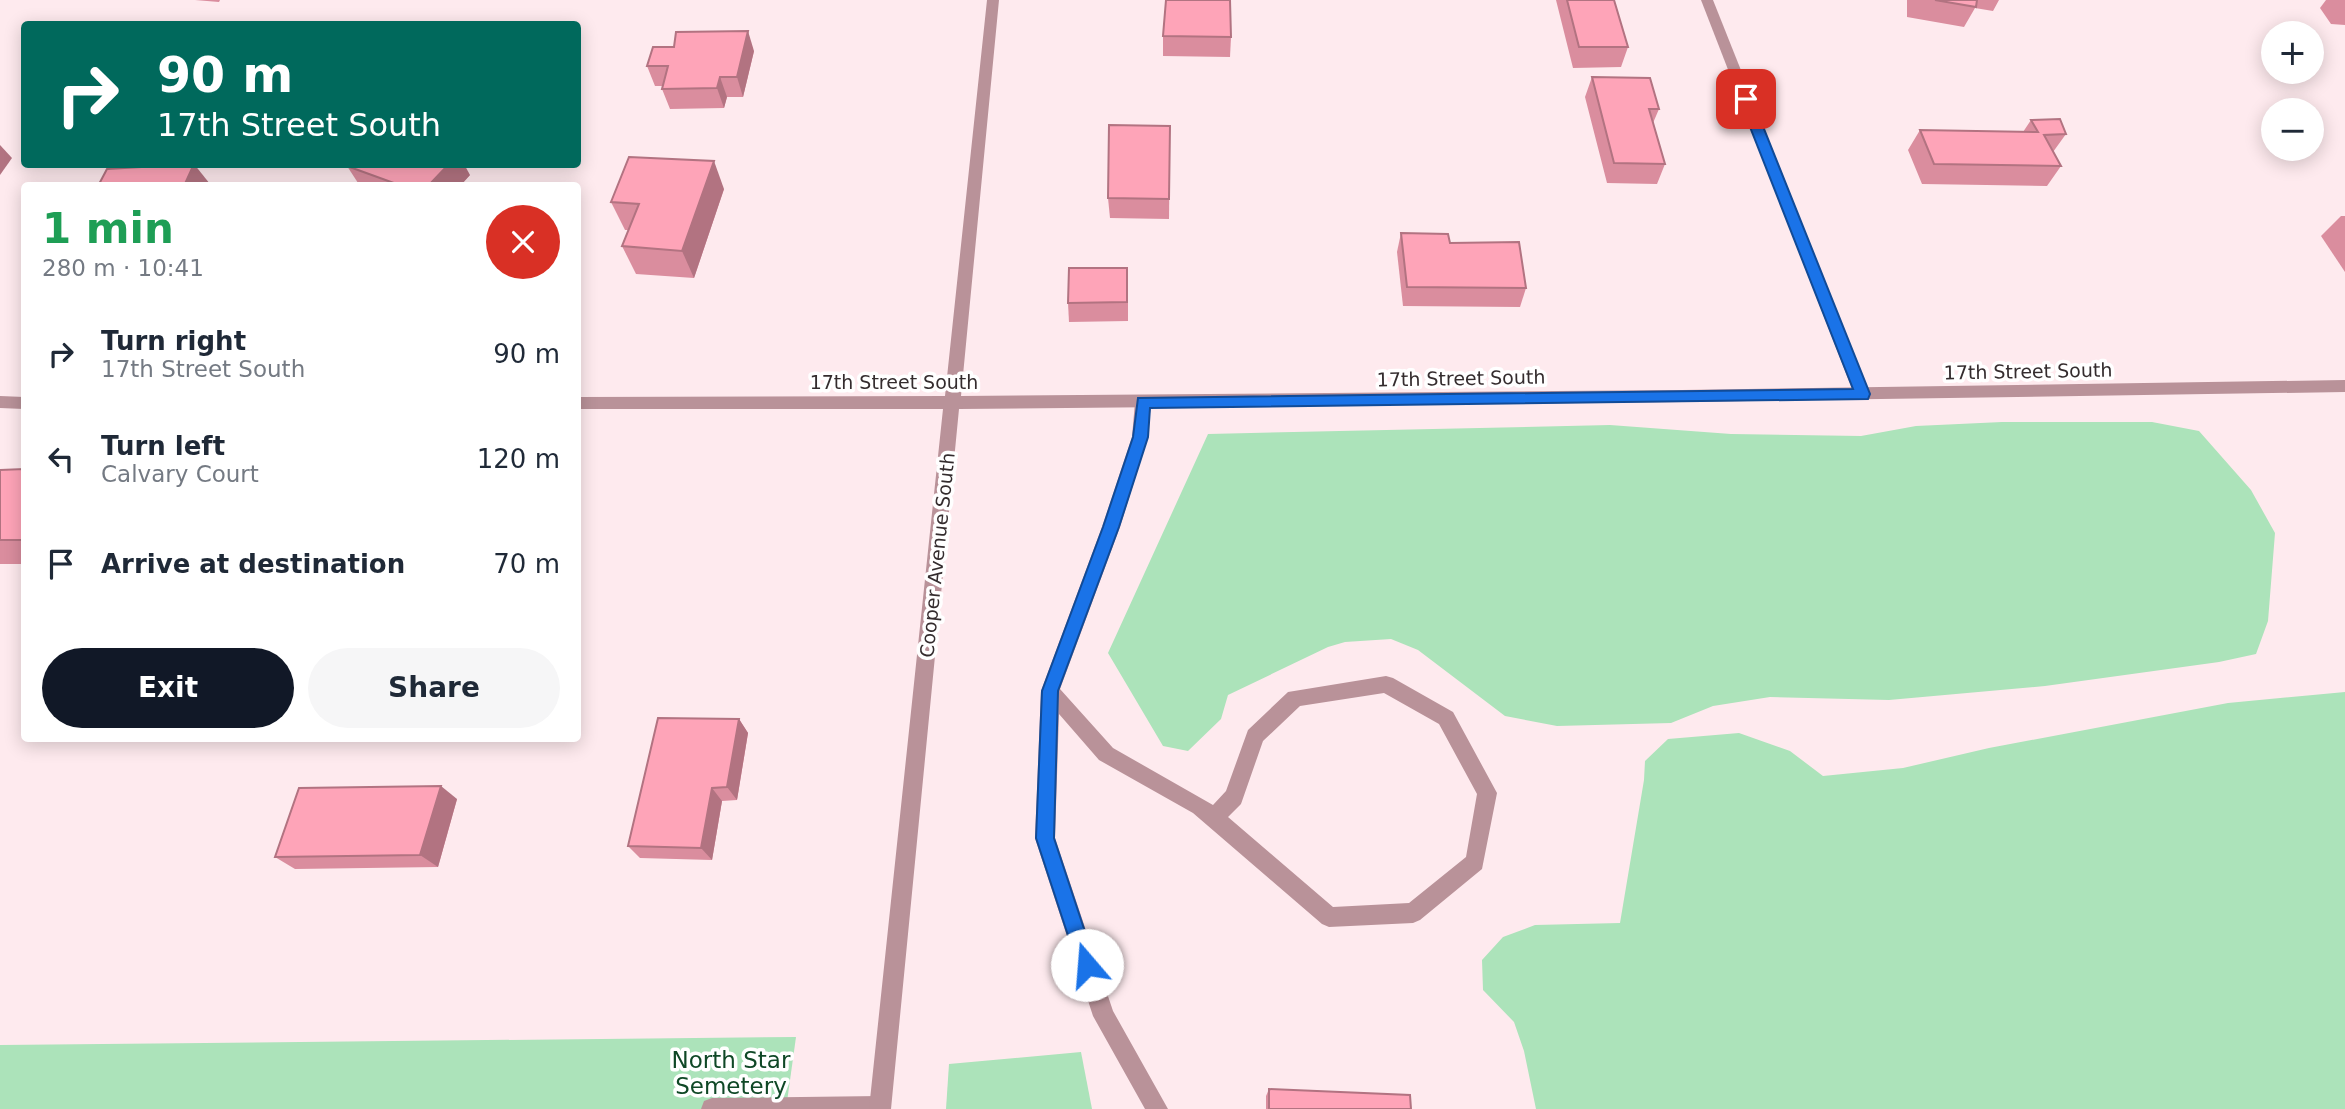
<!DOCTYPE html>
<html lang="en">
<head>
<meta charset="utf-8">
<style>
	body { margin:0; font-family:"DejaVu Sans",sans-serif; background:#f6f6f7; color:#1f2937; height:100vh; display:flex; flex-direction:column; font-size:26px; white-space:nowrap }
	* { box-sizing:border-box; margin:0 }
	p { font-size:23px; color:#747a83 }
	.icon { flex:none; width:38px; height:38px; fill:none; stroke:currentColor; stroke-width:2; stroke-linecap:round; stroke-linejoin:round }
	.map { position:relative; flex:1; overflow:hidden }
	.sheet { position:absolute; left:21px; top:182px; width:560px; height:560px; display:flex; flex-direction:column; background:#fff; border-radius:7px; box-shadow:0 4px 18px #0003 }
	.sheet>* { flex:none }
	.guide { position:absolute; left:21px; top:21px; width:560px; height:147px; border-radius:7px; box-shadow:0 4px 18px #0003; background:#00695c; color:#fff; overflow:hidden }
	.buttons { position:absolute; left:2261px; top:21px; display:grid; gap:14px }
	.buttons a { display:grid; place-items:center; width:63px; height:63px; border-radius:50%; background:#fff; box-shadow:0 4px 18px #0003; font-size:35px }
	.pin { position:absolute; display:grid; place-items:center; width:60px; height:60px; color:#fff; margin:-30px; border-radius:14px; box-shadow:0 4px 10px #0006 }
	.me { position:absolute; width:77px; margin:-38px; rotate:342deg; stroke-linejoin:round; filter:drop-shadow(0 0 5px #0008) }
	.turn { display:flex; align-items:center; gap:24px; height:147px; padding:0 21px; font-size:32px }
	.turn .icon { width:91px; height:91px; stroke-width:2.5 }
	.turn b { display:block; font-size:49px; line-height:60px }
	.round { display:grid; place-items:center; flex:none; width:74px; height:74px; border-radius:37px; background:#f6f6f7 }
	.summary { display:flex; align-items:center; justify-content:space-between; height:119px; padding:0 21px }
	h1 { font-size:42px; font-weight:800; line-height:52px; color:#1e9e55 }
	.cta { display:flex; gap:14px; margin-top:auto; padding:14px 21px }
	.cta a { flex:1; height:80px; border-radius:42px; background:#111827; color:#fff; font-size:28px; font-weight:800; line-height:80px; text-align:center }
	.cta a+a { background:#f6f6f7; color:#1f2937 }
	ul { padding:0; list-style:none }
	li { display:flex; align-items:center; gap:21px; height:105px; padding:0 21px }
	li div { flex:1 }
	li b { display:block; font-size:26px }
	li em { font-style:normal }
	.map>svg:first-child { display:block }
	.green { fill:#ace3ba }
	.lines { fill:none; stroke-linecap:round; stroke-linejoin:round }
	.service { fill:#b99299; fill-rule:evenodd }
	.minor { fill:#b99299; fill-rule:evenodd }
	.tertiary { fill:#b99299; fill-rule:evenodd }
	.wall { fill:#da8d9e }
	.shaded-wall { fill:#b27381 }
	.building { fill:#fea4b8; stroke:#b27381; stroke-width:2 }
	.route { fill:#1a73e8; stroke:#114b97; stroke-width:2 }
	.labels { text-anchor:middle; stroke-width:7; stroke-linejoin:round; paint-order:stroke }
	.street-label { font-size:19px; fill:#342c2e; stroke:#fff }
	.near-park-label { font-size:23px; fill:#0f4826; stroke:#fff }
</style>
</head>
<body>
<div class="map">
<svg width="2345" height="1109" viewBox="0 0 2345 1109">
	<rect width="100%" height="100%" fill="#feeaee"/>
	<g class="green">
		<polygon points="2002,422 2152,422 2199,431 2251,490 2275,533 2268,621 2256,654 2219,662 2045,686 1889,700 1770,697 1713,706 1671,723 1557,726 1505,716 1418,650 1391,639 1345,642 1328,647 1228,695 1221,719 1188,751 1163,746 1108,653 1208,434 1610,425 1731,434 1861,436 1916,426"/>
		<polygon points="2345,692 2345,1109 1536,1109 1524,1051 1514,1022 1483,990 1482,960 1503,937 1535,925 1620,923 1644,780 1645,761 1668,739 1739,733 1790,751 1823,776 1903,768 1989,748 2228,703"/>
		<polygon points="796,1037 786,1109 0,1109 0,1045"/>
		<polygon points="1081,1052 1092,1109 946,1109 949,1064"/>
	</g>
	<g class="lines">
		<g class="service">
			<path d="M1143,396L1151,402L1148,437L1120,527L1060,689L1113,748L1213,805L1226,791L1248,730L1288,692L1386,676L1393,678L1453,712L1497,793L1482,869L1420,920L1413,923L1329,927L1322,924L1193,813L1099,760L1059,714L1055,838L1113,1011L1168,1109H1145L1093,1016L1035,838L1041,691L1102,527L1132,437L1135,402ZM1384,693L1439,724L1477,794L1466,857L1409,903L1333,907L1228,817L1241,804L1263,741L1300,706Z"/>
			<polygon points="880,1096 888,1099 890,1109 701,1109 704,1101 712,1098"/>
		</g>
		<polygon class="minor" points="1701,0 1713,0 1870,394 1868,398 1856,398 1854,394"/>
		<g class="tertiary">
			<polygon points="987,0 999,0 961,396 1682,390 2345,380 2345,392 1682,402 959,409 891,1109 869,1109 943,409 578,409 578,397 945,396"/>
			<polygon points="0,396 24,397 24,409 0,408"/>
		</g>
	</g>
	<g class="wall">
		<polygon points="195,0 220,0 219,2"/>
		<polygon points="1556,0 1614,0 1628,47 1621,67 1573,68"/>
		<polygon points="1907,0 1999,0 1993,11 1975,8 1964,27 1907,17"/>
		<polygon points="2326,0 2345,0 2345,25 2331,24 2320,8"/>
		<polygon points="1163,36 1231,37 1230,57 1163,56"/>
		<polygon points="754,51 743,97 727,97 724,108 670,109 662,89 662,86 655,86 647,66"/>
		<polygon points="1592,77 1659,109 1653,123 1665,164 1657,184 1607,183 1585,97"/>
		<polygon points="2031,120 2066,134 2053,152 2061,166 2047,186 1922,184 1908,150 1920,130 2023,132"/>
		<polygon points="1170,126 1169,219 1110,218 1108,198"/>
		<polygon points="347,166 470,175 460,186 360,186"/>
		<polygon points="724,189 694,278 636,274 622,246 629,230 625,230 611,202"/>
		<polygon points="2341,216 2345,216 2345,272 2321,236"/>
		<polygon points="1401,233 1450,243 1526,288 1520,307 1403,306 1397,252"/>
		<polygon points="1128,287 1128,321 1069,322 1068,303"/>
		<polygon points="24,469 24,564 0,564 0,470"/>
		<polygon points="739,719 748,733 737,800 722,801 712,860 640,858 628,846"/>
		<polygon points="457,799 438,867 295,869 275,857"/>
		<polygon points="1269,1089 1411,1109 1266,1109 1266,1096"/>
	</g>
	<g class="shaded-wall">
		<polygon points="748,31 754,51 743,97 737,77"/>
		<polygon points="720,77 727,97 724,108 717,88"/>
		<polygon points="0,145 12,158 0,175"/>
		<polygon points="714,161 724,189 694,278 682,251"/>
		<polygon points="194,164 210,184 210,186 184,186"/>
		<polygon points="449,164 464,164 470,175 460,186 428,186"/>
		<polygon points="739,719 748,733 737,800 727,787"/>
		<polygon points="441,786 457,799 438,867 420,855"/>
		<polygon points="712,788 722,801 712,860 701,848"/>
	</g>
	<g class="building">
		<polygon points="1166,0 1230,0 1231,37 1163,36"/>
		<polygon points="1567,0 1614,0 1628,47 1579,47"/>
		<polygon points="1935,0 1977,0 1976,7"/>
		<polygon points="748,31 737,77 720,77 717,88 662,89 668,66 647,66 653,47 674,47 676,32"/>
		<polygon points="1592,77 1650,78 1659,109 1649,109 1665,164 1614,163"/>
		<polygon points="2060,119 2066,134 2044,135 2061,166 1934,164 1920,130 2038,132 2031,120"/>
		<polygon points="1109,125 1170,126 1169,199 1108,198"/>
		<polygon points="629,157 714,161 682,251 622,246 639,204 611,202"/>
		<polygon points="194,164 184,186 98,186 107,169"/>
		<polygon points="349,164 449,164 428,186 402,186 347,166"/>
		<polygon points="1401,233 1448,234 1450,243 1519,242 1526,288 1407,287"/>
		<polygon points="1069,268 1127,268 1127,302 1068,303"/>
		<polygon points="24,469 24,540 0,540 0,470"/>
		<polygon points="658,718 739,719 727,787 712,788 701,848 628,846"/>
		<polygon points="441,786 420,855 275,857 299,788"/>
		<polygon points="1269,1089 1410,1095 1411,1109 1269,1109"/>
	</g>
	<polygon class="route" points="1746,95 1752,99 1870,394 1868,399 1150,408 1148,437 1119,527 1058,691 1054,838 1096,965 1094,972 1087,974 1080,972 1036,838 1042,691 1103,527 1133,437 1138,398 1853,389 1739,99"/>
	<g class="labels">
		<g class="street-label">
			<text transform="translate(2028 371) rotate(-1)" y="7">17th Street South</text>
			<text transform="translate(1461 378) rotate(-1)" y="7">17th Street South</text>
			<text x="894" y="389">17th Street South</text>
			<text transform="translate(937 555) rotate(-84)" y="7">Cooper Avenue South</text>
		</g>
		<g class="near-park-label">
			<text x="731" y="1068">North Star<tspan x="731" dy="26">Semetery</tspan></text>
		</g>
	</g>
</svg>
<div class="buttons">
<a>+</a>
<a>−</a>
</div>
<div class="pin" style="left:1746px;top:99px;background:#d93025"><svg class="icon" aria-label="arrive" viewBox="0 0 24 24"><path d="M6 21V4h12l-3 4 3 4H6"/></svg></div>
<svg class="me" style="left:1087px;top:965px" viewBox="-20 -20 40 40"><circle r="19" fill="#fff"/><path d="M0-13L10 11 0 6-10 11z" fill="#1a73e8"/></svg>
<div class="guide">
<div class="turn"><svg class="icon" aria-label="right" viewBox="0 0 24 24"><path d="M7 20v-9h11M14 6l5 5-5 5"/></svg><div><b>90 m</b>17th Street South</div></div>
</div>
<section class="sheet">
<div class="summary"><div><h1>1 min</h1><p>280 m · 10:41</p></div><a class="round" style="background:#d93025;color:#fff"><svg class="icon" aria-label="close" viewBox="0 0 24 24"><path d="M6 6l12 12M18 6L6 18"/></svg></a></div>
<ul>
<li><svg class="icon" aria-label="right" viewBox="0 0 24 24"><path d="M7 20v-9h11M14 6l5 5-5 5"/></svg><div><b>Turn right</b><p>17th Street South</p></div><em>90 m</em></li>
<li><svg class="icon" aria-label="left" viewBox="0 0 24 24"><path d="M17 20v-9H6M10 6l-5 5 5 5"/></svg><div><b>Turn left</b><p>Calvary Court</p></div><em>120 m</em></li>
<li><svg class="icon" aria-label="arrive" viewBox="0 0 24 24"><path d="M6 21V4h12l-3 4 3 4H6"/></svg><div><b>Arrive at destination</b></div><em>70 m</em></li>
</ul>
<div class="cta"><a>Exit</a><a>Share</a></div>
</section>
</div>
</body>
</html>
